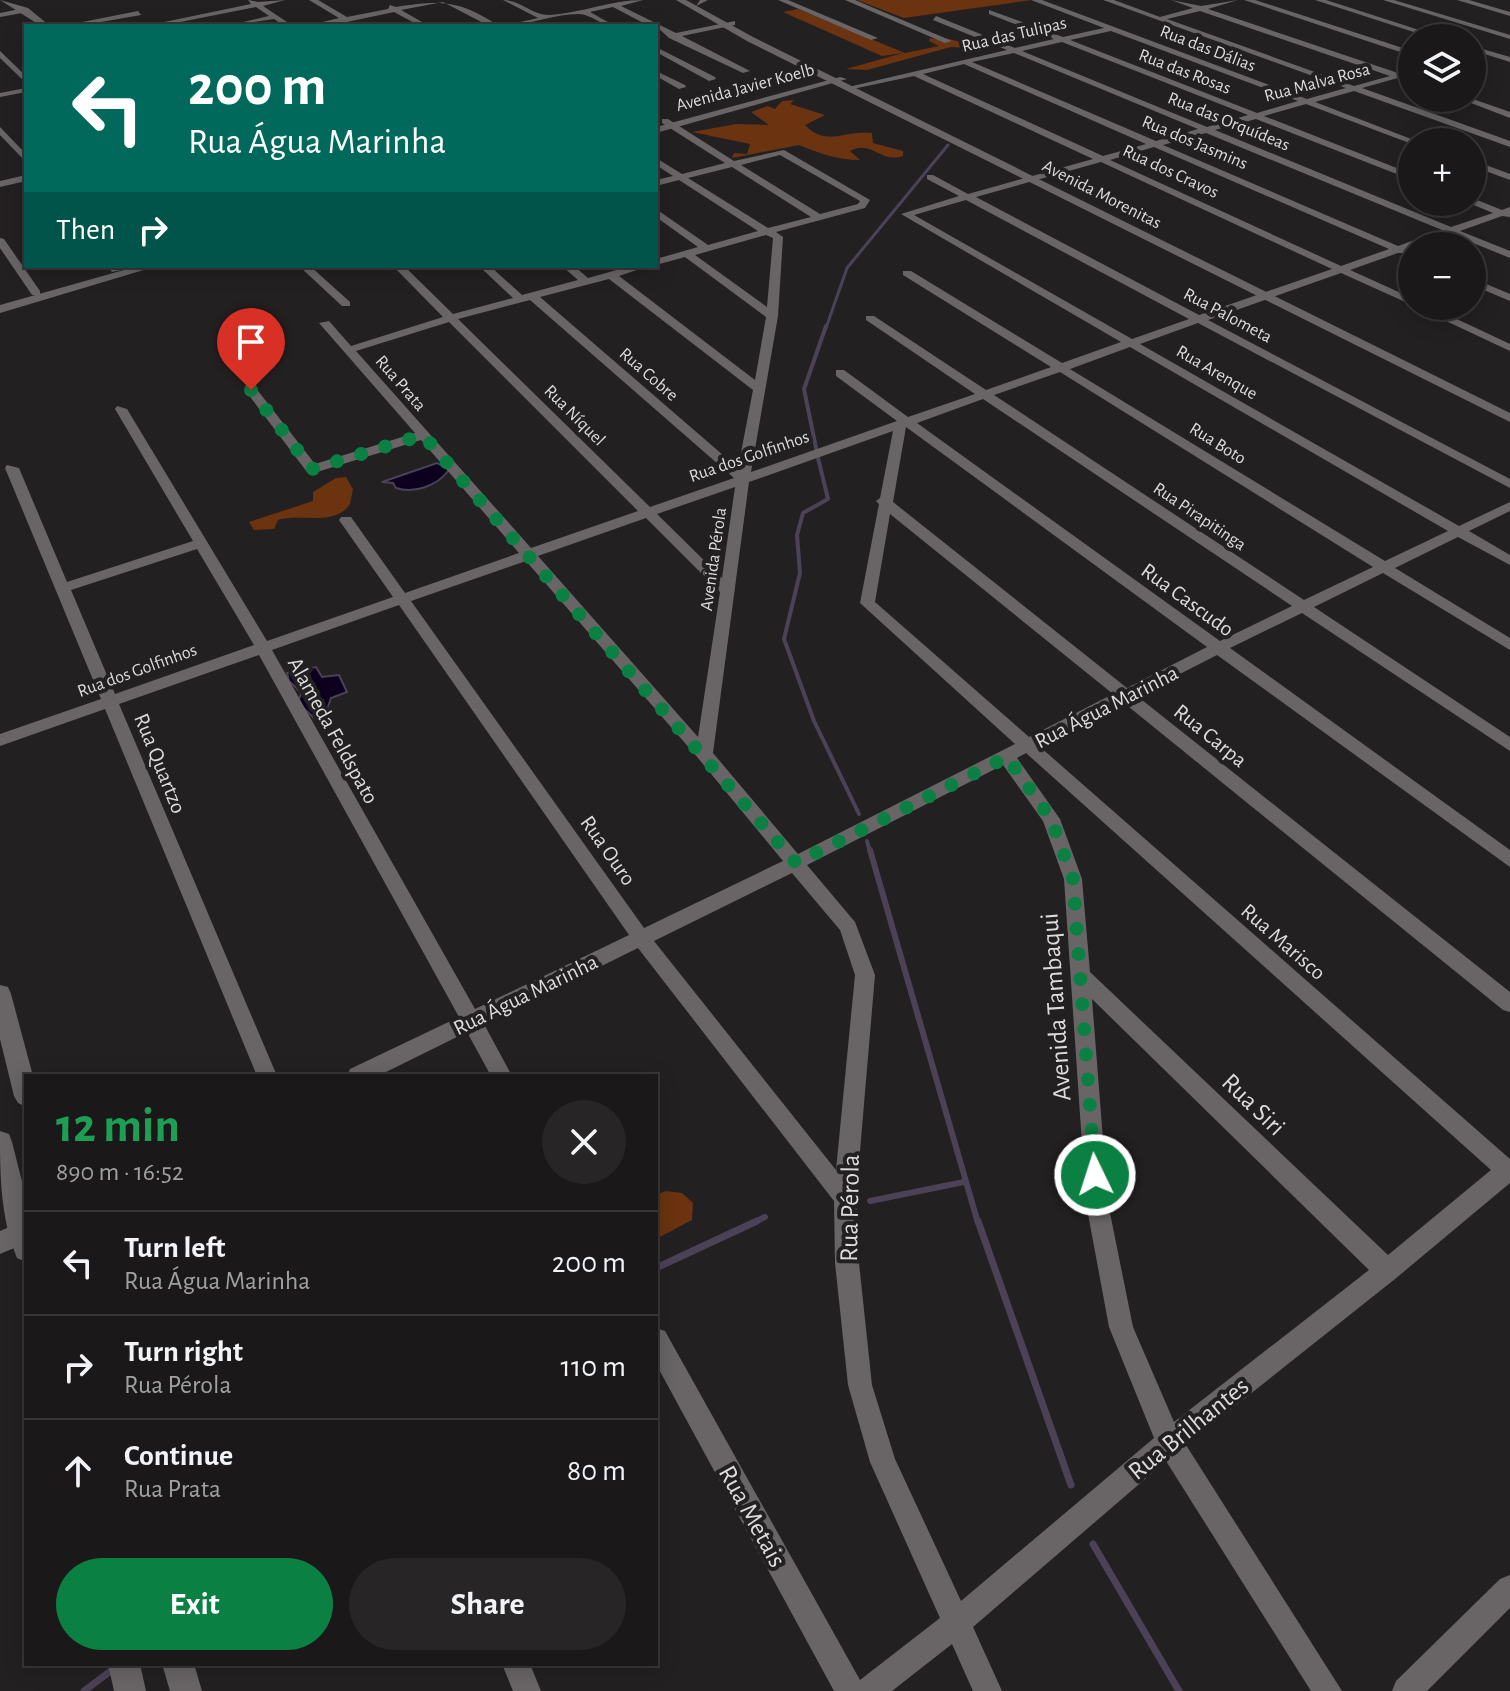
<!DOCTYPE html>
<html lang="en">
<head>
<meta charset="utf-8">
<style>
	body { margin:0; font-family:"Alegreya Sans",sans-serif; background:#272526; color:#f1f3f6; height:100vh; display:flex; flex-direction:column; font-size:30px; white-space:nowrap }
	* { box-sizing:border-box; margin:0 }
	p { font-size:26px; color:#9fa0a2 }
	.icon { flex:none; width:44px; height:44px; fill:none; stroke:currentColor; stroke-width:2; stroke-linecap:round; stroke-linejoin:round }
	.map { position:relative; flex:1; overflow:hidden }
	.side { position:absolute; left:24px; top:1074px; width:634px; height:592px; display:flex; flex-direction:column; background:#1a1819; border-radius:0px; box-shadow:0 4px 20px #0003,0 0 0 2px #383738 }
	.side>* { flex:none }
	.banner { position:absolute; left:24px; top:24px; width:634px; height:244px; border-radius:0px; box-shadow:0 4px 20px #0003,0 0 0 2px #383738; background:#00695c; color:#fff; overflow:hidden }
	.fabs { position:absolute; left:1398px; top:24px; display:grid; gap:16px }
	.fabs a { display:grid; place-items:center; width:88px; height:88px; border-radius:50%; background:#1a1819; box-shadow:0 4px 20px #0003,0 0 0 2px #383738; font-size:40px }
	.pin { position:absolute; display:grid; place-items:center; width:68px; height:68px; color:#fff; margin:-82px -34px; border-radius:50% 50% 50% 0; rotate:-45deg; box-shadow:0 0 8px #0007 }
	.pin .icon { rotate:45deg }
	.me { position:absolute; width:88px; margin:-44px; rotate:356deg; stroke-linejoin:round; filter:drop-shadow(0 0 6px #0008) }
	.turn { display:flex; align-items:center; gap:28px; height:168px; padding:0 32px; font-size:36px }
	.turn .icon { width:104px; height:104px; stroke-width:2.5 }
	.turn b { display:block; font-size:56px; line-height:68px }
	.then { display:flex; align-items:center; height:76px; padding:0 32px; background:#0003; gap:16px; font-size:30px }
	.round { display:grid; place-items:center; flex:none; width:84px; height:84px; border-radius:42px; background:#272526 }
	.headline { display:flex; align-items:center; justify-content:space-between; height:136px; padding:0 32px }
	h1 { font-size:48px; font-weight:600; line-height:60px; color:#1e9e55 }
	.primary-button { display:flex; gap:16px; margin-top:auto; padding:16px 32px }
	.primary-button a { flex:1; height:92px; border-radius:48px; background:#0b8043; color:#fff; font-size:32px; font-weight:600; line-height:92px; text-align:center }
	.primary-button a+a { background:#272526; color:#f1f3f6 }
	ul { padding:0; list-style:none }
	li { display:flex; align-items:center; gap:24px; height:104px; padding:0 32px; border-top:2px solid #383738 }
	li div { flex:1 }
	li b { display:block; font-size:30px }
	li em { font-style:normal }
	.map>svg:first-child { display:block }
	.green { fill:#6b330f }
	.water { fill:#0c001e; stroke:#4b4257; stroke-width:2 }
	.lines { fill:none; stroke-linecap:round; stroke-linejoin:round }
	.stream-far3 { stroke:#4b4257; stroke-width:3 }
	.stream-far2 { stroke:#4b4257; stroke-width:4 }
	.stream-far1 { stroke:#4b4257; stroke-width:6 }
	.stream { stroke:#4b4257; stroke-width:7 }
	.minor { fill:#696566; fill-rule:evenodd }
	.tertiary { fill:#696566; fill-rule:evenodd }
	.secondary { fill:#696566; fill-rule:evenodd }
	.route { stroke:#0b8043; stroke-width:14; stroke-dasharray:0 25.2 }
	.labels { text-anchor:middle; stroke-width:8; stroke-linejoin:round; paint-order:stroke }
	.far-street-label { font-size:18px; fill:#dddbdb; stroke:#232021 }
	.street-label { font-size:22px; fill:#dddbdb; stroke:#232021 }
	.near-street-label { font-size:26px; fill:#dddbdb; stroke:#232021 }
</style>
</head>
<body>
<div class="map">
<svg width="1510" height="1691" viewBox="0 0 1510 1691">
	<rect width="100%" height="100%" fill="#232021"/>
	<g class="green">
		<polygon points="857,0 1032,0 904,18"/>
		<polygon points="798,9 905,53 939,46 929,41 930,38 951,42 932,35 965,43 961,46 966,48 951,47 867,70 846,69 903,53 882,56 783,12"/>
		<path d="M794,100L790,104L825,115L805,125C827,148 846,129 872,133L873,143L903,151V156C881,164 872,139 850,151L860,160C837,160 819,153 799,145L732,158L734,153L747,154L750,144L692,132L736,124L769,125L751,112L767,106L775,109L782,101Z"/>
		<path d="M346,477L353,489L350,504C335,527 300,513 278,520L274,529L254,530L249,522L313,501V492L336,478Z"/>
		<polygon points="666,1191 682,1193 693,1203 692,1220 656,1239 656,1195"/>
	</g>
	<g class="water">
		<path d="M437,463L449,470C437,486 414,494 396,488L393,483L382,482Z"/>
		<polygon points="316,667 322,677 339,675 347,692 331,698 325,715 314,718 297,702 302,693 289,681 287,673"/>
	</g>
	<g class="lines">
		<polyline class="stream-far3" points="826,328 847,268 948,145"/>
		<g class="stream-far2">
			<polyline points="816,448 804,389 826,326"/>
			<polyline points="818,458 828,499 803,513 797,535 800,573 784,639 814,721 859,814"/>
			<polyline points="867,841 870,852"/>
		</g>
		<g class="stream-far1">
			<polyline points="870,850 978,1223"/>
			<polyline points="870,1201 964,1182"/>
			<polyline points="753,1223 765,1217"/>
		</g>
		<g class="stream">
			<polyline points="978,1221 1071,1485"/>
			<polyline points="656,1268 757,1221"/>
			<polyline points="1093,1544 1179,1691"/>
			<polyline points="84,1691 120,1664"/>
		</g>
		<g class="minor">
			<polygon points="248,0 258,2 285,0 263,6 293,26 284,26 274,19 226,26 269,16 256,7 160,26 145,26 251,4"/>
			<path d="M309,0H318L347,17L388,9L390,5L396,7C442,0 459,0 499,26H489L443,2L401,10L429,26H420L394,12L347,22L306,26L339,18Z"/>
			<path d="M503,0C520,0 534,16 550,15C581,13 611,0 643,0L621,6L676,33L735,21V25L682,36L750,71L743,73L669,38L656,26H649L613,7L590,12L615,26C601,26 591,14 579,14C553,14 528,26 502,26L538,18Z"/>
			<polygon points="700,0 708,0 696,6"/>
			<polygon points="778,0 788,0 878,38 871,40"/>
			<polygon points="845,0 855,0 952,41 945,43"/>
			<path d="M1031,0H1042L1307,99L1346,88L1103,0H1114L1160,17L1193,8L1171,0L1201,6L1238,0L1208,9L1398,73L1412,70V74L1362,88L1510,141V147L1354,91L1315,102L1419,142L1412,144L1306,104L1264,116L1412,174V180L1256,119L1215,130L1451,227L1493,213L1469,203L1472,198L1502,210L1510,207V217L1502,216L1460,231L1510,251V258L1451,234L1412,246L1406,253H1398L1350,270L1412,298V305L1341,273L1208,320L1510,479V488L1198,323L1140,344L1459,526L1510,502V511L1469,531L1510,555V565L1458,537L1395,568L1510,638V650L1383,573L1314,607L1510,737V751L1302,613L1230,648L1510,850V867L1217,655L1137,696L1510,992V1012L1503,1010L1124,703L1039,746L1510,1159V1183L1395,1279L1186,1445L1342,1691H1311L1166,1461L973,1627L1002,1691H973L952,1644L892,1691H834L656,1364V1328L665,1331L860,1680L940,1618L870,1462L848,1385L835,1263L834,1201L638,948L484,1024L512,1076H491L467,1032L378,1076H347L350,1069L459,1017L259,655L119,704L277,1076H257L105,709L0,746V734L101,699L5,468L7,465L19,468L67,582L193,541L115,409L117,406L127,409L267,641L393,597L339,520L341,517H351L405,593L519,553L421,440L317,472H307L245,390L255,387L315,464L415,433L319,323L329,321L351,346L443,317L393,266H404L453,314L513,298L479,266H490L522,295L578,280L562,266H574L588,278L631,266H648L619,276L755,380L766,317L685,257L656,265V259L698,247L656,217V209L708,245L758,231L679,180L656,186V180L673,176L656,165V158L682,174L725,163L662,123V119H668L734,161L784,150L870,200L865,208L776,232L783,237L778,316L751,472L897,421L836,376V370H844L908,417L975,394L866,320V316H874L986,390L1051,367L903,275V271H911L1062,363L1121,342L901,214L959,196L927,179V175H933L968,194L1093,159L914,76L848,90L844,88L1007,50L933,20L936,16L1015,48L1054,39L989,14V10L1063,37L1104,28ZM1200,11L1390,76L1354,86L1167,19ZM1111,31L1298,101L1257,113L1070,40ZM1062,42L1248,115L1207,127L1022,51ZM1014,53L1198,129L1156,141L972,62ZM964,64L1146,144L1103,156L923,74ZM1206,133L1442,230L1398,246L1163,145ZM1154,147L1389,249L1341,266L1110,160ZM780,155L860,201L858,204L820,214L741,165ZM1101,162L1332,269L1199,315L976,197ZM732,167L811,217L768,228L688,178ZM966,200L1189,319L1132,339L914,215ZM766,235L773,238L767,307L695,255ZM609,279L753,390L738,468L540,297ZM530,300L734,478L650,507L458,319ZM449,322L638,511L531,548L356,351ZM1130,347L1448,531L1385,561L1070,369ZM1060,372L1373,567L1304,600L994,395ZM983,399L1292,606L1220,641L917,423ZM906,427L1207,647L1127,688L893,502ZM893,431L880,498L876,501L879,504L860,603L1015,744L798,854L713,753L749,482ZM735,487L722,578L657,514ZM890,514L1113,694L1029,737L875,602ZM646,518L720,592L698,737L538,556ZM197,549L254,645L115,694L71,590ZM526,561L698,758L783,861L644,928L411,601ZM399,605L629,935L475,1009L272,650ZM1026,753L1491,1170L1388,1255L1090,972L1082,879L1060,819L1017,758ZM1003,765L1043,821L1064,879L1086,1203L1109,1327L1154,1438L961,1601L895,1459L872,1385L859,1263L856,1198L875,975L855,922L807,865ZM792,873L840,930L855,975L836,1170L654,941ZM1092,999L1369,1270L1174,1422L1133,1327L1108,1203Z"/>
			<polygon points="1244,0 1255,0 1412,51 1412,56"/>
			<polygon points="1315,0 1326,0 1444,38 1432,38"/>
			<polygon points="1383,0 1394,0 1510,35 1510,39"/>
			<polygon points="1457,0 1469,0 1510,12 1510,16"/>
			<polygon points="25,8 28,12 0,17 0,13"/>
			<polygon points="138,11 141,15 78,26 62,26"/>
			<polygon points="1472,46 1510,57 1510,62 1472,50"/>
			<polygon points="656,47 715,77 716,79 709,81 656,52"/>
			<polygon points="0,51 26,76 26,83 0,58"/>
			<polygon points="656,71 685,85 686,87 679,89 656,76"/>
			<polygon points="26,88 26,92 0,97 0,93"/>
			<polygon points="1458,98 1470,98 1510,112 1510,118"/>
			<polygon points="0,127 26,154 26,162 0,135"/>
			<polygon points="1472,160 1510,174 1510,180 1472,166"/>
			<polygon points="26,175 26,181 0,187 0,181"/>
			<polygon points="0,238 4,239 40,291 40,295 32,295 0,248"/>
			<polygon points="108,266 118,266 121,270 112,272"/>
			<polygon points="299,266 310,266 350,302 350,306 342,306"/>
			<polygon points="1472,278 1510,294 1510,301 1472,285"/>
			<polygon points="1414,306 1429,306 1510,344 1510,351"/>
			<polygon points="26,1220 26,1243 0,1254 0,1231"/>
			<polygon points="1510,1575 1510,1608 1427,1691 1392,1691 1396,1681 1500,1579"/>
			<polygon points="502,1664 530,1664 541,1691 513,1691"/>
		</g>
		<g class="tertiary">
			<polygon points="0,0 28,8 50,26 41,26"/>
			<polygon points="840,77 847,79 656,133 656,127"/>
			<polygon points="138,266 157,266 0,313 0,305"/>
			<polygon points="0,985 8,987 11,994 33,1076 26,1076 26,1107 18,1103 14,1096 0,1039"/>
			<path d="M0,1131L9,1134L12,1142L26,1197V1262L17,1258C0,1217 0,1174 0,1131Z"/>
			<polygon points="108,1664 140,1664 146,1691 114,1691"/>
			<polygon points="162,1664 194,1664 202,1691 170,1691"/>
		</g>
		<polygon class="secondary" points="676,0 686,0 753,37 1510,413 1510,422 747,41"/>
	</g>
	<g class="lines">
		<polyline class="route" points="251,390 312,469 423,435 796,863 1007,757 1051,819 1073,879 1095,1175"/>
	</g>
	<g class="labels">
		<g class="far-street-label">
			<text transform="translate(1014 34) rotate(-13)" y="6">Rua das Tulipas</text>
			<text transform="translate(1208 48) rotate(21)" y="6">Rua das Dálias</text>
			<text transform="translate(1185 71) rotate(21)" y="6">Rua das Rosas</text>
			<text transform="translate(1317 82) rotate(-15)" y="6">Rua Malva Rosa</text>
			<text transform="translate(745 87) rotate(-15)" y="6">Avenida Javier Koelb</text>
			<text transform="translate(1229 121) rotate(22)" y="6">Rua das Orquídeas</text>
			<text transform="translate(1195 142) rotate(23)" y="6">Rua dos Jasmins</text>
			<text transform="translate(1171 171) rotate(25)" y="6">Rua dos Cravos</text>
			<text transform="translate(1102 194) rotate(27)" y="6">Avenida Morenitas</text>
			<text transform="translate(1228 315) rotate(28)" y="6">Rua Palometa</text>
			<text transform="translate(1217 372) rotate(30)" y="6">Rua Arenque</text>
			<text transform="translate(649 374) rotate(41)" y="6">Rua Cobre</text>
			<text transform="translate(401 383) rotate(49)" y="6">Rua Prata</text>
			<text transform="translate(575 415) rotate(45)" y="6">Rua Níquel</text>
			<text transform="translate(1218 443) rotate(32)" y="6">Rua Boto</text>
			<text transform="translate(749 456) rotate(-19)" y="6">Rua dos Golfinhos</text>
			<text transform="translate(1200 516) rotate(34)" y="6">Rua Pirapitinga</text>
			<text transform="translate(713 559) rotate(-82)" y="6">Avenida Pérola</text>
			<text transform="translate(137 670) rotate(-20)" y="6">Rua dos Golfinhos</text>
		</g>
		<g class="street-label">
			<text transform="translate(1188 599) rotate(36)" y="8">Rua Cascudo</text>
			<text transform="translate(1106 706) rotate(-27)" y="8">Rua Água Marinha</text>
			<text transform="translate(334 730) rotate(61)" y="8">Alameda Feldspato</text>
			<text transform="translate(1211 735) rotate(39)" y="8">Rua Carpa</text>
			<text transform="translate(161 763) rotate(68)" y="8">Rua Quartzo</text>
			<text transform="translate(609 850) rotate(55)" y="8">Rua Ouro</text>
			<text transform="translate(1284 941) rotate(41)" y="8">Rua Marisco</text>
			<text transform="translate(525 994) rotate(-26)" y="8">Rua Água Marinha</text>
		</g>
		<g class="near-street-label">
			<text transform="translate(1055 1007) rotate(-94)" y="9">Avenida Tambaqui</text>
			<text transform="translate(1254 1104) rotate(44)" y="9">Rua Siri</text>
			<text transform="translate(849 1208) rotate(-89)" y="9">Rua Pérola</text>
			<text transform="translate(1188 1428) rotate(-39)" y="9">Rua Brilhantes</text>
			<text transform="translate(753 1516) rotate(61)" y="9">Rua Metais</text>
		</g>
	</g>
</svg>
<div class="fabs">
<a><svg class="icon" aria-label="layers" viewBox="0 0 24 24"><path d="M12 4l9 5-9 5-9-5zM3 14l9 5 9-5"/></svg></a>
<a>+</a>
<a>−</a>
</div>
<div class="pin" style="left:251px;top:390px;background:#d93025"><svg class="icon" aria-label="arrive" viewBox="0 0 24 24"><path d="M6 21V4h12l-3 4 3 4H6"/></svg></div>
<svg class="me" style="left:1095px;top:1175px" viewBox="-20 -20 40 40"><circle r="17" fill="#0b8043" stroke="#fff" stroke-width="3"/><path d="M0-11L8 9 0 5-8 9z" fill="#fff"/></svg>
<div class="banner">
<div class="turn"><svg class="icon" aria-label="left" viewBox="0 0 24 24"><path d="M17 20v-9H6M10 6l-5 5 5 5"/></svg><div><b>200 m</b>Rua Água Marinha</div></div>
<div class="then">Then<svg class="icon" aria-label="right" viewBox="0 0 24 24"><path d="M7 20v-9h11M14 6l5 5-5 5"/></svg></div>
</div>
<section class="side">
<div class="headline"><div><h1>12 min</h1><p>890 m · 16:52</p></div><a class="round"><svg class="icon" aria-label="close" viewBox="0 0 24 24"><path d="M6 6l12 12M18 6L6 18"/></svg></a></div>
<ul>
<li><svg class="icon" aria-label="left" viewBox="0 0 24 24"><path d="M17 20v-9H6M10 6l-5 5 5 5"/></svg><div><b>Turn left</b><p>Rua Água Marinha</p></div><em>200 m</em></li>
<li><svg class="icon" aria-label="right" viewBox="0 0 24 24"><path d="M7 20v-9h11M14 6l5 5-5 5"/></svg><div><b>Turn right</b><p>Rua Pérola</p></div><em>110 m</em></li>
<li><svg class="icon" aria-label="ahead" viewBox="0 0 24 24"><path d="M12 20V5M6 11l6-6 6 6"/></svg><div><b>Continue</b><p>Rua Prata</p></div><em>80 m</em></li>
</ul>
<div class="primary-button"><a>Exit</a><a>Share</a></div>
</section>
</div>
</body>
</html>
